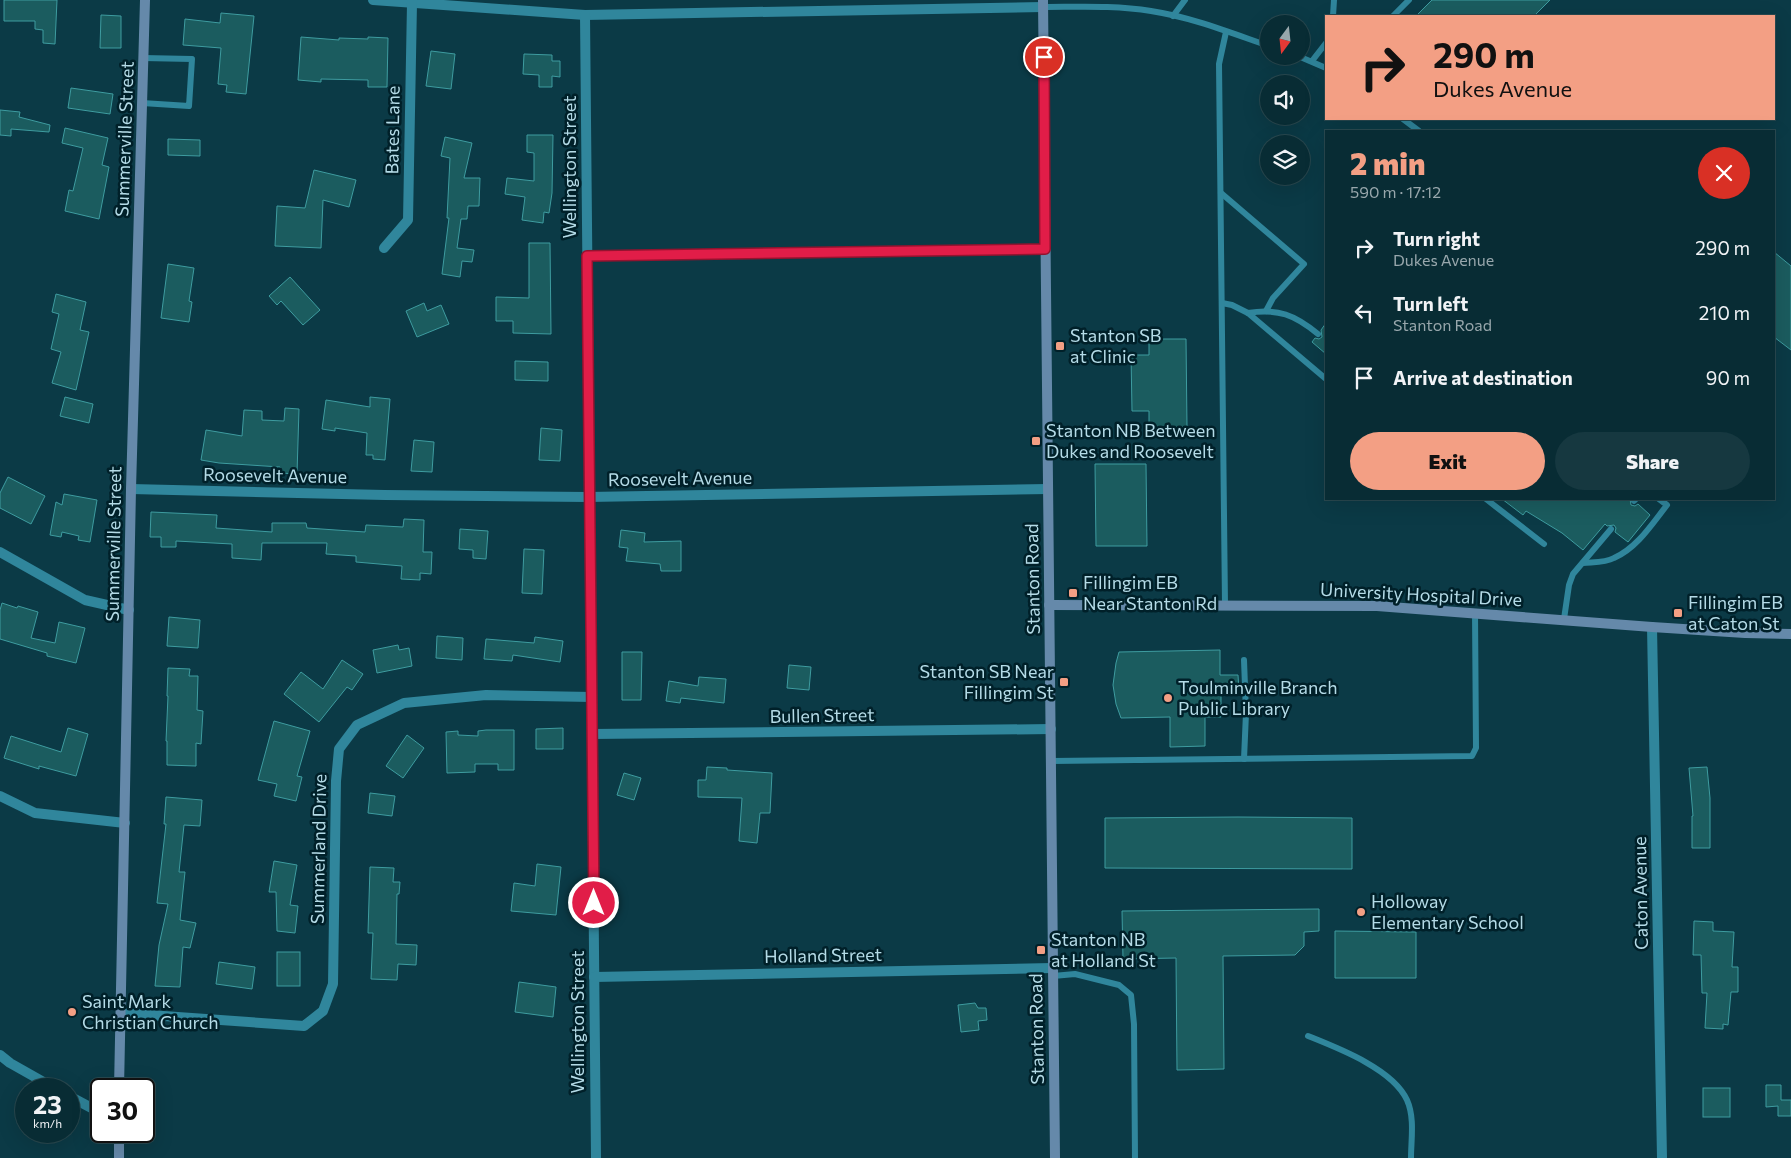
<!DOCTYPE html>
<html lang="en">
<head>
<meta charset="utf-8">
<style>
	body { margin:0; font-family:Commissioner,sans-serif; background:#163840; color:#f1f3f6; height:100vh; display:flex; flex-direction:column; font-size:19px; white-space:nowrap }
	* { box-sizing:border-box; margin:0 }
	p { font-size:16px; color:#98a7ac }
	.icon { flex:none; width:28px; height:28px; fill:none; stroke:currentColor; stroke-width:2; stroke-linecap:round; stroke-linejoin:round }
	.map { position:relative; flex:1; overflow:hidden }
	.details { position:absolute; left:1325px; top:130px; width:450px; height:370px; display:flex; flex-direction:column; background:#082c34; border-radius:0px; box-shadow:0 5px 20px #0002,0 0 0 1px #29484f }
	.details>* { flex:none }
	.banner { position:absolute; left:1325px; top:15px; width:450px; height:105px; border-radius:0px; box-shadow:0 5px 20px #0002,0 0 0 1px #29484f; background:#f39f84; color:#111; overflow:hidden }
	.needle { width:32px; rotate:195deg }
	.buttons { position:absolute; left:1260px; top:15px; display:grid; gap:10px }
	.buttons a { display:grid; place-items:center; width:50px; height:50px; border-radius:50%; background:#082c34; box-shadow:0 5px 20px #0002,0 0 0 1px #29484f; font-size:25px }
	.speed { position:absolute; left:15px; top:1078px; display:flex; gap:10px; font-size:25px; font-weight:700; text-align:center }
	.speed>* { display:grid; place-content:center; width:65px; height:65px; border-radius:50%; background:#082c34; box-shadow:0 5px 20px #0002,0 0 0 1px #29484f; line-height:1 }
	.speed small { font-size:12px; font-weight:400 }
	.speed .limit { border:2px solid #111; border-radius:8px; background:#fff; color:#111 }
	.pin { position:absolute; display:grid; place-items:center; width:42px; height:42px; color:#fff; margin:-21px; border:2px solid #fff; border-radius:50%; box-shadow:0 1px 5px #0007 }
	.me { position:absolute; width:55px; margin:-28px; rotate:0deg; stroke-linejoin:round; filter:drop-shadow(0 0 4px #0008) }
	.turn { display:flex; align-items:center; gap:18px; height:105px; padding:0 25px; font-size:22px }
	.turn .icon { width:65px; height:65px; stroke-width:2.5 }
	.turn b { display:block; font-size:35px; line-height:42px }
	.round { display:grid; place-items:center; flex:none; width:52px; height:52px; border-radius:26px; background:#163840 }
	.summary { display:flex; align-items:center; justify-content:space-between; height:85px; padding:0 25px }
	h1 { font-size:30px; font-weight:800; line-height:38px; color:#f39f84 }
	.cta { display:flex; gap:10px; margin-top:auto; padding:10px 25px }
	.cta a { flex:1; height:58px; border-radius:30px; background:#f39f84; color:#111; font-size:20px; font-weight:800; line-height:58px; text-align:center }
	.cta a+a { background:#163840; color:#f1f3f6 }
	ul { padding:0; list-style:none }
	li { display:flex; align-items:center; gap:15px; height:65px; padding:0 25px }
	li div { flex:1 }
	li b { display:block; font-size:19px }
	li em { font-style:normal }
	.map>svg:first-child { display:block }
	.building { fill:#1b5c5f; stroke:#3e9ca0 }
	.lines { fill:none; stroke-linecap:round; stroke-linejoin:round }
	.lane { stroke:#30869c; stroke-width:6 }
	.street { stroke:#30869c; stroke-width:10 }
	.secondary { stroke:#6589aa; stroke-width:10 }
	.route-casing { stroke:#92132f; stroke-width:12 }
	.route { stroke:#e11d48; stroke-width:9 }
	.poi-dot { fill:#f39f84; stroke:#002029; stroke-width:2 }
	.labels { text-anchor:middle; stroke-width:5; stroke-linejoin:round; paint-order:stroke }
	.street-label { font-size:18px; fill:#b4dbe7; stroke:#002029 }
	.poi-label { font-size:18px; fill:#b4dbe7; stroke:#002029; text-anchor:start }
</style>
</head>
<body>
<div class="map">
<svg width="1791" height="1158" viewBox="0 0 1791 1158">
	<rect width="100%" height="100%" fill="#0b3a46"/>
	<g class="building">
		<polygon points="4,0 57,0 55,44 43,43 43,30 35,29 35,21 4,21"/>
		<polygon points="1432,0 1550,0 1534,16 1416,16"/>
		<polygon points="221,13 254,16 246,94 226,92 227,85 218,84 221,48 183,45 185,19 220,23"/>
		<polygon points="101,15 121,16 121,48 100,48"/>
		<polygon points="301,37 339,40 339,38 368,39 368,37 388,38 387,87 368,87 368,80 321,79 321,82 298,80"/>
		<polygon points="431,51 455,54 451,89 426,86"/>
		<polygon points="524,54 552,55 552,61 560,61 560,77 552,76 552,87 539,87 539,75 523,74"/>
		<polygon points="71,88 113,94 110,114 68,108"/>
		<polygon points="0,110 20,112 19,117 50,125 49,132 11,129 11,136 0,135"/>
		<polygon points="65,128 108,138 102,165 109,167 99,219 65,211 69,190 73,191 83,148 62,143"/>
		<polygon points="527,135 553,135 552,193 549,213 544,212 543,223 522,220 525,197 505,194 507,178 534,181 534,153 527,152"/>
		<polygon points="445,137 472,143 464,178 480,178 479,206 468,206 467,219 461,219 457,248 474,250 472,262 462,261 460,277 442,274 449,218 447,218 450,158 441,156"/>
		<polygon points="168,139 200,140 200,156 168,155"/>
		<polygon points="314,170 356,180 349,207 323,200 321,248 275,246 277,206 305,208"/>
		<polygon points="529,243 550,243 551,334 513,333 513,321 496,321 496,297 529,298"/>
		<polygon points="1774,252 1791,266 1791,350 1774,337"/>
		<polygon points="168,264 194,268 189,301 192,302 189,322 161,318"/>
		<polygon points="290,277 320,310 303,325 281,301 277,305 269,296"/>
		<polygon points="56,294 86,302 80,330 89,332 76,390 52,383 61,352 51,349 59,314 52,312"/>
		<polygon points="424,303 427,311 441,305 449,324 417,337 406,311"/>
		<polygon points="1326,323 1326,354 1312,342 1315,338 1319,339 1322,337 1321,330"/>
		<polygon points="1149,339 1186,339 1187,427 1149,428 1149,411 1132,411 1131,355 1149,355"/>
		<polygon points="515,361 548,362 548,381 515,380"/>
		<polygon points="65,397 93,404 89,423 60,416"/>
		<polygon points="370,397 390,399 385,460 373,459 373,455 366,455 367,433 335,428 335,431 322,429 326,400 370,407"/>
		<polygon points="285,408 299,409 297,474 280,473 280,467 219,463 201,460 206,430 242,436 244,410 262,411 262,420 284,421"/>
		<polygon points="541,428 562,430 560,461 539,460"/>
		<polygon points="414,440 434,442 432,472 411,471"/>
		<polygon points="1095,464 1146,464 1147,546 1096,546"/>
		<polygon points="8,477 45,496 31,524 0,508 0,493"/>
		<polygon points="64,494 97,500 90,542 78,540 79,536 62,532 61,537 50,535 56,502 62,505"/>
		<polygon points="1502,499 1630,499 1631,505 1635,506 1638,504 1650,515 1628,542 1615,532 1616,528 1614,525 1607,526 1605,524 1583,550 1562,533 1526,511 1523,515"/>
		<polygon points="151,512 217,515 216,528 272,532 272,523 306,523 307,528 365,532 366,525 403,527 404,519 424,520 423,552 432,552 431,574 420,573 420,580 401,579 402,566 356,562 356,556 326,554 327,543 262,543 261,560 232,558 232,544 176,541 176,547 161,547 161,537 150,537"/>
		<polygon points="460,529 488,531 486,559 473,558 473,550 459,549"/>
		<polygon points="621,530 645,533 644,542 681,541 681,571 661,571 660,564 626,561 628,548 619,547"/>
		<polygon points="524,549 544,550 542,594 522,593"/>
		<polygon points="2,603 17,608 18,606 38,612 31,638 55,643 59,622 85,628 76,663 47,656 47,653 0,639 0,610"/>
		<polygon points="169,617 200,620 198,648 167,646"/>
		<polygon points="437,636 463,638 462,660 436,658"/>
		<polygon points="535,637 563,641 560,662 513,655 512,661 484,659 486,639 534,643"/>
		<polygon points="398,645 399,650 409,648 412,666 377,673 373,650"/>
		<polygon points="1220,650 1220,675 1238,675 1239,691 1221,692 1221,717 1205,717 1205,746 1170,747 1170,717 1121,718 1116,704 1113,685 1116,663 1119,652"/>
		<polygon points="622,652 642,652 641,700 622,700"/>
		<polygon points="342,660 363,674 352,690 347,687 319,722 284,694 301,672 323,689"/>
		<polygon points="789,665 811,667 809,690 787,688"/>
		<polygon points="168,668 190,669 189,676 198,676 197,710 203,711 201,744 196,743 196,766 167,765 167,741 166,741 168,696 167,696"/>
		<polygon points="699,677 726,679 724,703 681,698 680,703 666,701 669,681 698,686"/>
		<polygon points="274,721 310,731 297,776 302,777 296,801 274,796 277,784 258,780"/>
		<polygon points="68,728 88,734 76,776 39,766 39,769 4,758 11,736 61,752"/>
		<polygon points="563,728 563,749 536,749 536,729"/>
		<polygon points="486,730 514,730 514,770 498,770 498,764 475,764 475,772 447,773 446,732 458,731 458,735 478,736 478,731"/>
		<polygon points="407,735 424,748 403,778 386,766"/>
		<polygon points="707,767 727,768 727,770 772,773 770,813 760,813 757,843 739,841 742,798 698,797 698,780 706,780"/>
		<polygon points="1707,767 1710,798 1710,848 1692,848 1692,816 1693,816 1689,768"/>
		<polygon points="624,773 641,778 634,800 617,795"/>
		<polygon points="370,793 395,796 392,816 368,813"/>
		<polygon points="166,797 202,800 200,826 184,825 179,872 185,872 180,920 196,923 190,948 183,947 180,987 155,986 159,945 168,904 157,903 166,824 164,824"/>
		<polygon points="1238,817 1352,818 1352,869 1105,868 1105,818"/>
		<polygon points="274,861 297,865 290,905 298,906 295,933 277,931 276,892 269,892"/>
		<polygon points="537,864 561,867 556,915 511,911 514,883 535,886"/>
		<polygon points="370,867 394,868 393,882 400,882 399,894 397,894 396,944 417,945 416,965 398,964 397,980 371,979 373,933 368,933"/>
		<polygon points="1319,909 1319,931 1304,932 1304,946 1295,955 1223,956 1224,1069 1177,1070 1176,958 1123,959 1122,911"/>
		<polygon points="1694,921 1713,922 1713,931 1734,932 1732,967 1738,967 1738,992 1731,992 1728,1025 1723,1024 1723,1029 1705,1028 1707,993 1702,993 1701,955 1693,955"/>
		<polygon points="1335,931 1416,932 1416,978 1335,978"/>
		<rect x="277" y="952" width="23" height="34"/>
		<polygon points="219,962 255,967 252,989 216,984"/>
		<polygon points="519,982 556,987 553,1017 515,1012"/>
		<polygon points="975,1003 978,1008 986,1008 987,1020 978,1021 979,1030 961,1032 958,1005"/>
		<polygon points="1766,1085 1781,1085 1781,1100 1791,1100 1791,1116 1778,1116 1778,1106 1766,1107"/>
		<rect x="1703" y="1088" width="27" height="29"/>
	</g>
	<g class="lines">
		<g class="lane">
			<path d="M1043,7C1078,7 1115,5 1151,11C1191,17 1231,33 1269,46"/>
			<polyline points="1173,16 1185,0"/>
			<polyline points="1333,16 1334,0"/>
			<polyline points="1393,16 1409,0"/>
			<polyline points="1298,56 1326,68"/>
			<polyline points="1312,61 1326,43"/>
			<polyline points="142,103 189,106 192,59 143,58"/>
			<polyline points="1403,119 1419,131"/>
			<polyline points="1221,193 1304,264 1273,298 1266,311"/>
			<polyline points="1222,303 1232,305 1248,313 1326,379"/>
			<path d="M1248,313C1278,308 1295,315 1318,334"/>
			<polyline points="1486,499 1544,544"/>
			<polyline points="1634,501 1636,499"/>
			<path d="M1583,563C1594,562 1605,563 1614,558C1637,548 1652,524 1667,505L1659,499"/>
			<polyline points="1225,605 1219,64 1226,32"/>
			<polyline points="1564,619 1569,585 1573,574 1611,529"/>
			<polyline points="1244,660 1246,713 1244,759"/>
			<polyline points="1051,761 1472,756 1476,748 1475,612"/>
			<polyline points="1053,976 1075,974 1119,985 1131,995 1134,1024 1135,1158"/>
			<path d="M1308,1036C1338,1048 1393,1069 1407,1100C1415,1118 1411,1140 1411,1158"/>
		</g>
		<g class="street">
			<polyline points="373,0 585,15 1043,7"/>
			<polyline points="585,15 596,1158"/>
			<polyline points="384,248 408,220 412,3"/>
			<polyline points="587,256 1045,249"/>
			<polyline points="131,489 385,495 588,497 1048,489"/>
			<polyline points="0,552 85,600 129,610"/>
			<polyline points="1652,627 1662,1158"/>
			<polyline points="592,734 1051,729"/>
			<polyline points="0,796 35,813 125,823"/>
			<polyline points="594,977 1052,968"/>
			<polyline points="121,1013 304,1026 323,1011 333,984 336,781 339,749 357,725 404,703 486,695 592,697"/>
			<polyline points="0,1055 10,1063 56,1089"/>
			<polyline points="69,1096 101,1113"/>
		</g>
		<g class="secondary">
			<polyline points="1043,0 1055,1158"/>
			<polyline points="1049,605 1377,606 1652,627 1745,633 1791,634"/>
			<polyline points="119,1089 131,489 145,0"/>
			<polyline points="119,1131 119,1158"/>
		</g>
	</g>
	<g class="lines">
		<g class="route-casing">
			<polyline id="route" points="594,903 587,256 1045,249 1044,57"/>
		</g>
		<use href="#route" class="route"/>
	</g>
	<g class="poi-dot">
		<rect x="1055" y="341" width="10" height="10" rx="2.5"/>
		<rect x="1031" y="436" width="10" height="10" rx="2.5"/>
		<rect x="1068" y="588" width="10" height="10" rx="2.5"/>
		<rect x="1673" y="608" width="10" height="10" rx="2.5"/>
		<rect x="1059" y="677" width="10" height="10" rx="2.5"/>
		<circle cx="1168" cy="698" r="5"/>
		<circle cx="1361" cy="912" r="5"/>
		<rect x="1036" y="945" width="10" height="10" rx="2.5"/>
		<circle cx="72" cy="1012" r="5"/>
	</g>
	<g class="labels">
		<g class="street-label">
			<text transform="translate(393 130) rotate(-89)" y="6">Bates Lane</text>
			<text transform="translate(125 139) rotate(-88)" y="6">Summerville Street</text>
			<text transform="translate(570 167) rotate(-90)" y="6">Wellington Street</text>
			<text transform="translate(275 476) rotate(1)" y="6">Roosevelt Avenue</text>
			<text transform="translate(680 479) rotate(-1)" y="6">Roosevelt Avenue</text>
			<text transform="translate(114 544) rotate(-89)" y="6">Summerville Street</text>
			<text transform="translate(1033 579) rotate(-91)" y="6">Stanton Road</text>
			<text transform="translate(1421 595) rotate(3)" y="6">University Hospital Drive</text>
			<text transform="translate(822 716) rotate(-1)" y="6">Bullen Street</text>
			<text transform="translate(319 849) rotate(-89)" y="6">Summerland Drive</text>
			<text transform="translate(1641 893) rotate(-91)" y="6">Caton Avenue</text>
			<text transform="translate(823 956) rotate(-1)" y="6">Holland Street</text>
			<text transform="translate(578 1022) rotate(-90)" y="6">Wellington Street</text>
			<text transform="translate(1037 1029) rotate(-91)" y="6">Stanton Road</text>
		</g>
		<g class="poi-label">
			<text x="1070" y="342">Stanton SB<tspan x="1070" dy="21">at Clinic</tspan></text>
			<text x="1046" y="437">Stanton NB Between<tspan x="1046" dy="21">Dukes and Roosevelt</tspan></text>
			<text x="1083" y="589">Fillingim EB<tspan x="1083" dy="21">Near Stanton Rd</tspan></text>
			<text x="1688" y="609">Fillingim EB<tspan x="1688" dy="21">at Caton St</tspan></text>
			<text x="1054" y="678" text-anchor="end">Stanton SB Near<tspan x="1054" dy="21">Fillingim St</tspan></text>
			<text x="1178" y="694">Toulminville Branch<tspan x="1178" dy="21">Public Library</tspan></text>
			<text x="1371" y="908">Holloway<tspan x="1371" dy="21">Elementary School</tspan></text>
			<text x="1051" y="946">Stanton NB<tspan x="1051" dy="21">at Holland St</tspan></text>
			<text x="82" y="1008">Saint Mark<tspan x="82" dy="21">Christian Church</tspan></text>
		</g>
	</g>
</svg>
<div class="buttons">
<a><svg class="needle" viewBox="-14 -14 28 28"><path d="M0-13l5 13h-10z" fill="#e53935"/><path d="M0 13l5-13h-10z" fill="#98a7ac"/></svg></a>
<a><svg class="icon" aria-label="sound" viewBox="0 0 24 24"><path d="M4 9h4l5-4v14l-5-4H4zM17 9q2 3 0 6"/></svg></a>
<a><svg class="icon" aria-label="layers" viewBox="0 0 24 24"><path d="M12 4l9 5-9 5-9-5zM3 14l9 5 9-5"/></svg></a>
</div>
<div class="speed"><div>23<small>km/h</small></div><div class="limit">30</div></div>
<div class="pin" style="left:1044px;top:57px;background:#d93025"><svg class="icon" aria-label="arrive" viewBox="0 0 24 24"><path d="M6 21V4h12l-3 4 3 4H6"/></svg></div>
<svg class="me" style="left:594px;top:903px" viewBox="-20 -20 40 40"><circle r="17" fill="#e11d48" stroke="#fff" stroke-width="3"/><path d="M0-11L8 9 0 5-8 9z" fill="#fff"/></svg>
<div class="banner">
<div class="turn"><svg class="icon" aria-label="right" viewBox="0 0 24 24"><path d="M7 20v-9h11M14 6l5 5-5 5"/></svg><div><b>290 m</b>Dukes Avenue</div></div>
</div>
<section class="details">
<div class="summary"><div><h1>2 min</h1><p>590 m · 17:12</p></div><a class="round" style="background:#d93025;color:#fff"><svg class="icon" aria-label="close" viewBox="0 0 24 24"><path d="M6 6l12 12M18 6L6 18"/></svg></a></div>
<ul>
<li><svg class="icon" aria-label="right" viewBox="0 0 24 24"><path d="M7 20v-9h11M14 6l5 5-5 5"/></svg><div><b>Turn right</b><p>Dukes Avenue</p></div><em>290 m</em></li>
<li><svg class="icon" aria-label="left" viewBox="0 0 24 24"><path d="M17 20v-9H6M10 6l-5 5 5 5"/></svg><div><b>Turn left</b><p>Stanton Road</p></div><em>210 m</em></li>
<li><svg class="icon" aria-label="arrive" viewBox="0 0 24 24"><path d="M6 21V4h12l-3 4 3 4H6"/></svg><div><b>Arrive at destination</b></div><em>90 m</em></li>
</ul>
<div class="cta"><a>Exit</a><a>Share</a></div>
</section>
</div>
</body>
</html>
